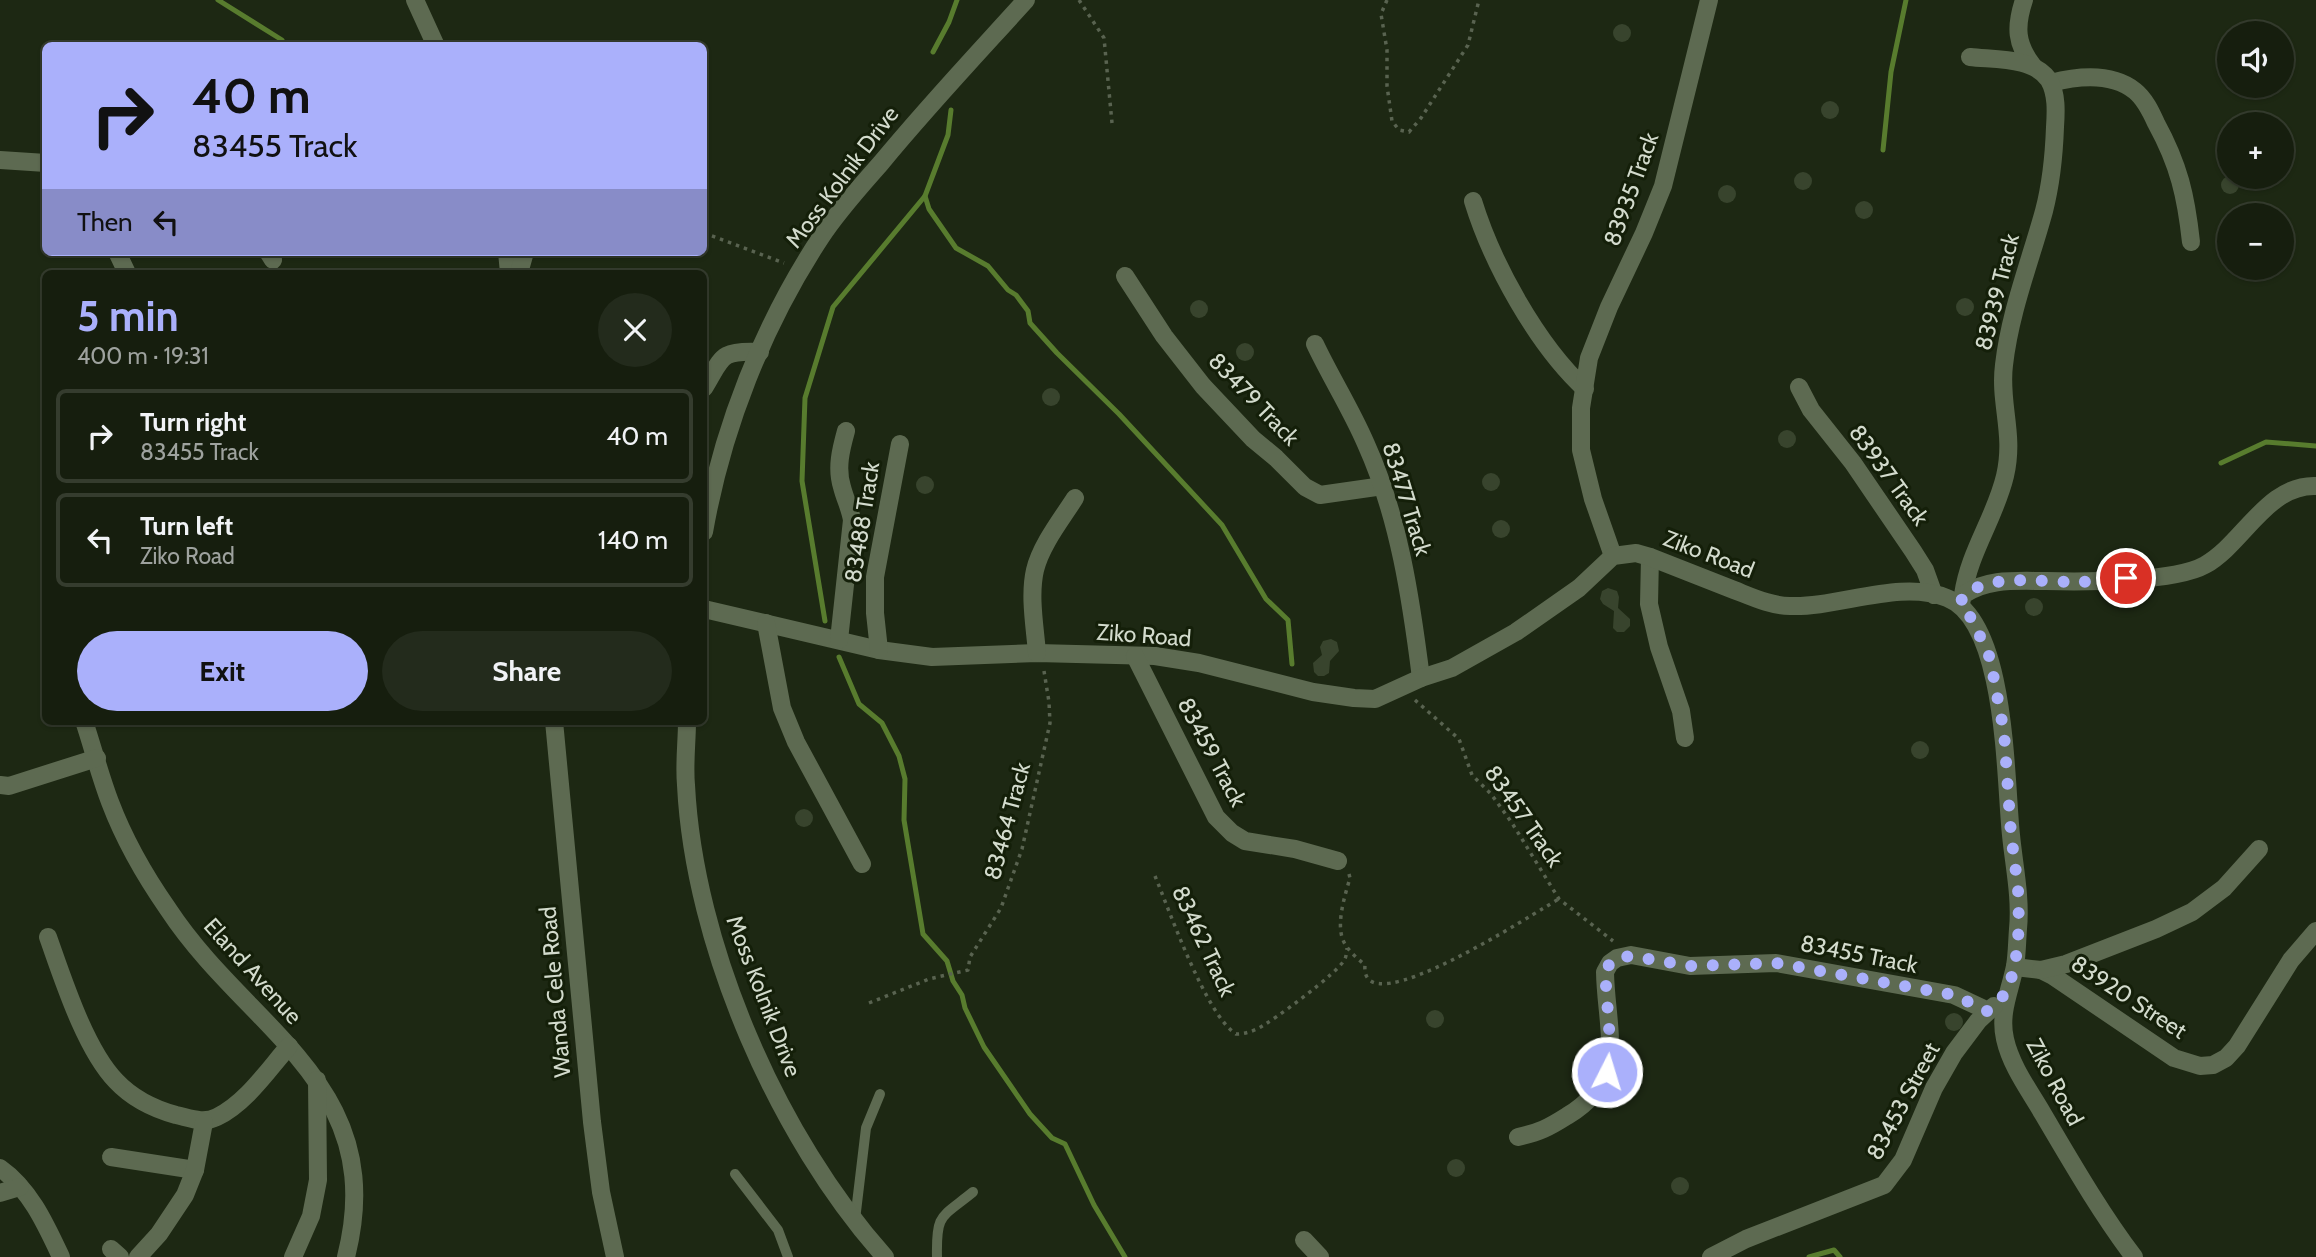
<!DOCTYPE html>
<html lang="en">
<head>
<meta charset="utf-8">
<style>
	body { margin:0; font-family:Cabin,sans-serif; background:#232b1c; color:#f1f3f6; height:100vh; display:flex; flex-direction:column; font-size:26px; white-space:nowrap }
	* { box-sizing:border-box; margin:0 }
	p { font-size:23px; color:#9ea29e }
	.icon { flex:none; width:38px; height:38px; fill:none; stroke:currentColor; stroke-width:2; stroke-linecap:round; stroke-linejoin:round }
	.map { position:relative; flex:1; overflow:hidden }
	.side { position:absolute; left:42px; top:270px; width:665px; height:455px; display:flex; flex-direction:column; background:#161e0e; border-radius:10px; box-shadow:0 2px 5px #0004,0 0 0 2px #353c2e }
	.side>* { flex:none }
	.top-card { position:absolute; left:42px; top:42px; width:665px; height:214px; border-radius:10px; box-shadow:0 2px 5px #0004,0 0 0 2px #353c2e; background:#aab0fb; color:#111; overflow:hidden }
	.tools { position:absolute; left:2217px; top:21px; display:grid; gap:14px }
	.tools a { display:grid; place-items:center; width:77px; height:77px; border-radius:50%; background:#161e0e; box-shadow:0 2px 5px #0004,0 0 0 2px #353c2e; font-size:35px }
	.pin { position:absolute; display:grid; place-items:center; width:60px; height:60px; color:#fff; margin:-30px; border:4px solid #fff; border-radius:50%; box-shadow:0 2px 7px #0007 }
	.me { position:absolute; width:77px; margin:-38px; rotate:5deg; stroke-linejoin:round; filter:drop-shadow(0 0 5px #0008) }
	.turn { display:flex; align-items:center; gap:24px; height:147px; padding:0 35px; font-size:32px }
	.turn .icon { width:91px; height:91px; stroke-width:2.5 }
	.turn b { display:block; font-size:49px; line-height:60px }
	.then { display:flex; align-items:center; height:66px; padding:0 35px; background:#0003; gap:14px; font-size:26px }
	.round { display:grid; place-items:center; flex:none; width:74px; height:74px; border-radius:37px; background:#232b1c }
	.headline { display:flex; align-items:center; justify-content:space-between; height:119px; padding:0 35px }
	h1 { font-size:42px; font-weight:700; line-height:52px; color:#aab0fb }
	.action { display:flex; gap:14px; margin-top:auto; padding:14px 35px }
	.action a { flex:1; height:80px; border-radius:42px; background:#aab0fb; color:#111; font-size:28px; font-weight:700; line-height:80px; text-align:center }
	.action a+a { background:#232b1c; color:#f1f3f6 }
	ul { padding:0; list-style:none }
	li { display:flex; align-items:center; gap:21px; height:94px; margin:0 14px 10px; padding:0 21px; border:4px solid #353c2e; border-radius:10px }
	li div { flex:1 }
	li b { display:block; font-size:26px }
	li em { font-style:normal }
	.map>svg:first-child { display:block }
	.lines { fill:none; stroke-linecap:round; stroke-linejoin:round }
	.stream { stroke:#587c2e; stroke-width:5 }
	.building { fill:#38442d }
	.path { stroke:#596350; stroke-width:3.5; stroke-dasharray:3.5 5; stroke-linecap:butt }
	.service { stroke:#5d6a51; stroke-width:10 }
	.minor { stroke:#5d6a51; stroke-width:18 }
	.secondary { stroke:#5d6a51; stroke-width:18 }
	.route { stroke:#aab0fb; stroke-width:12; stroke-dasharray:0 21.6 }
	.labels { text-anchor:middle; stroke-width:6; stroke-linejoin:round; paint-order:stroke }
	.street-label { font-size:23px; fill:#d3dbcd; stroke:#141f09 }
</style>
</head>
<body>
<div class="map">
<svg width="2316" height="1257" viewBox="0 0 2316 1257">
	<rect width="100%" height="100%" fill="#1d2813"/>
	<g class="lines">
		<g class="stream">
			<polyline points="218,0 282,40"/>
			<polyline points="933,52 949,22 957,0"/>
			<polyline points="1883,150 1891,72 1906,0"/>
			<polyline points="925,196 929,209 956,248 988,266 1008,290 1016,295 1028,311 1030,323 1057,353 1119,414 1222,525 1266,599 1288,620 1292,664"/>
			<polyline points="2221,463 2266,442 2316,446"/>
			<polyline points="825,621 802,481 805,398 833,307 925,196 948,135 951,110"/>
			<polyline points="839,657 859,704 882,723 899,756 905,779 904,820 923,934 947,961 953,981 962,995 965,1008 984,1047 1030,1114 1052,1138 1065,1144 1094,1205 1125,1257"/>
			<polyline points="1809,1257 1834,1250 1840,1257"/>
		</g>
	</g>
	<g class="building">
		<circle cx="1622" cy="33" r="9"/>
		<circle cx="1830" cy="110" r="9"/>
		<circle cx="1803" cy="181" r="9"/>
		<circle cx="2230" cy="185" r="9"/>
		<circle cx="1727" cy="194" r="9"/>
		<circle cx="1864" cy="210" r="9"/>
		<circle cx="1965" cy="307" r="9"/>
		<circle cx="1199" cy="309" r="9"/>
		<circle cx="1245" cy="352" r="9"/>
		<circle cx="1051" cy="397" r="9"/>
		<circle cx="1787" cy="439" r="9"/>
		<circle cx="1491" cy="482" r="9"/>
		<circle cx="925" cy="485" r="9"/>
		<circle cx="1501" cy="529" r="9"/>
		<polygon points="1608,588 1617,591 1619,597 1618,608 1630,619 1630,626 1624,632 1617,632 1613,628 1614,611 1603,604 1600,599 1602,591"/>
		<circle cx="2034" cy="607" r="9"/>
		<polygon points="1331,639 1337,642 1339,651 1330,661 1329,673 1324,676 1318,676 1314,672 1313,663 1322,655 1320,647 1323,641"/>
		<circle cx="1920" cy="750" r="9"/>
		<circle cx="804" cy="818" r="9"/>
		<circle cx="1435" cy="1019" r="9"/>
		<circle cx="1954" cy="1022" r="9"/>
		<circle cx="1456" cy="1168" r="9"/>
		<circle cx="1680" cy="1186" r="9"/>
	</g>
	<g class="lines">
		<g class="path">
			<polyline points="1079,0 1104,38 1112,123"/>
			<polyline points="1387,0 1381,14 1387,50 1387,86 1392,121 1399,130 1409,132 1421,118 1468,45 1479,0"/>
			<polyline points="704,233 784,263"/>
			<polyline points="1415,700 1459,739 1472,775 1491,794 1512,823 1559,899 1613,941"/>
			<path d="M1349,874L1350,878C1345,895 1336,923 1343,940C1347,950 1357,958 1365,965C1359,1029 1538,910 1559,899"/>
			<path d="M1155,876C1170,912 1206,1015 1236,1034C1244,1034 1250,1032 1257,1029C1273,1021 1338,973 1345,959C1346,957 1347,950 1347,948"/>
			<polyline points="869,1003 929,979 968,970 970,957 1001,908 1022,849 1050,723 1049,702 1044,671"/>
		</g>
		<g class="service">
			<polyline points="735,1174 778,1230 788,1257"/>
			<polyline points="855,1220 866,1128 880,1094"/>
			<path d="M937,1257C936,1213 941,1218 973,1192"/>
		</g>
		<g class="minor">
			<polyline points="415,0 436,46"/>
			<path d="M2024,0C2015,27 2016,44 2033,66"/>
			<path d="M2051,83C2078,76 2111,72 2135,91C2145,99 2151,112 2156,123C2179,165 2186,196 2191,242"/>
			<polyline points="0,160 46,163"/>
			<path d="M1473,201C1492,263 1537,345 1585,389"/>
			<polyline points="117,252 127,273"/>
			<polyline points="268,252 273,260"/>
			<polyline points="507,252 509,273"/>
			<polyline points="519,273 525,252"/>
			<polyline points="1125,276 1164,336 1203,386 1253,439 1276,458 1305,487 1320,495 1383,486"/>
			<path d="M1315,344C1331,378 1351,409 1366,444C1399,517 1411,599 1421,678"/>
			<polyline points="1799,387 1811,410 1853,463 1913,551 1925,570 1934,595"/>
			<path d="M704,388C723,357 719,350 760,352"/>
			<polyline points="1613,556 1593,499 1581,450 1581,408 1589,358 1609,307 1644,233 1663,186 1709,0"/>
			<polyline points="1650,557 1649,604 1659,647 1681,711 1685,738"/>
			<path d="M1963,595C1969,552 1995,518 2005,476C2015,434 1999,403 2004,365C2010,312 2030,262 2044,211C2051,184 2054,155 2055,127C2056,112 2057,94 2049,80C2034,57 1994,60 1970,57"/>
			<path d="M1961,603L1963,595C1987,578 2017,581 2046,581C2083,582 2175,582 2205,565C2243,544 2267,484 2316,486"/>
			<path d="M704,609L879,650L932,657L1037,653L1155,656L1199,663L1313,692L1354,698L1375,699L1421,678L1452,668L1516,632L1579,588L1613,556L1636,553L1650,557C1678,568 1706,579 1734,590C1752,597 1771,606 1790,606C1839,608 1900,579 1947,598C2007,621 2005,780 2011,835C2014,866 2021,897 2018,929C2017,941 2017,955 2015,966C2010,991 1999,1013 2005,1039C2011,1066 2029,1090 2043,1114C2072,1163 2100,1212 2134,1257"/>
			<polyline points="766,623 782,708 796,742 862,864"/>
			<path d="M839,640L852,520C850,508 845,499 842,487C836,468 841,449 846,431"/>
			<polyline points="879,650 875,613 875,577 900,444"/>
			<path d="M1037,653C1035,627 1029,596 1035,570C1041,545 1061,520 1075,498"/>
			<polyline points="1135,656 1216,817 1232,833 1245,841 1295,849 1338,861"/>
			<path d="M84,721C93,748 100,776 110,802C124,839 145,876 168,909C248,1031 390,1084 346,1257"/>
			<polyline points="554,721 592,1122 601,1192 615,1257"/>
			<polyline points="0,785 9,786 97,758"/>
			<path d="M48,937C63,979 85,1049 116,1081C132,1098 154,1109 176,1115C190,1118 203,1124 217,1117C246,1103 268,1070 289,1046"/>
			<polyline points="2015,967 2041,970 2053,976 2174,1058 2200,1066 2213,1065 2226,1058 2237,1046 2291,960 2316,931"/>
			<polyline points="2041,970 2066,964 2156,929 2192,912 2224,888 2259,849"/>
			<path d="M1518,1137C1540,1132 1548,1128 1567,1116C1629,1079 1606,1031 1605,972L1610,963L1617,958L1631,955L1690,966L1776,963L1954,995L1988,1011"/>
			<polyline points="111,1157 195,1170"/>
			<path d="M0,1168C30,1189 46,1225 61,1257"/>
			<polyline points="0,1193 20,1187"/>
			<polyline points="1304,1240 1320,1257"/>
			<polyline points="111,1249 120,1257"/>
			<polyline points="138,1257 159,1234 185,1195 195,1170 204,1122"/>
			<polyline points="293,1257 311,1216 318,1180 317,1080"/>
			<polyline points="1711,1257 1746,1239 1884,1185 1903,1160 1934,1088 1954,1053 1978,1021 1994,1006"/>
		</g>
		<g class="secondary">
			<path d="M704,532C722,429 763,325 821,237C838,211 860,187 881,163C927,107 977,54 1026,0"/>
			<path d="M687,721C687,742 684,764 686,785C694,945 778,1138 885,1257"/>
		</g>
	</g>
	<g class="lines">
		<path class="route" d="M1607,1072L1610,1041L1605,972L1610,963L1617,958L1631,956L1690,966L1776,963L1954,995L1987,1011L2006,993L2015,967L2019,927L2018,888L2011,834L2004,732L1990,658L1972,619L1960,606L1963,595C1994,573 2040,582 2076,582C2093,582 2110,579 2126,578"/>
	</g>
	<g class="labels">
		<g class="street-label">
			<text transform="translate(842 177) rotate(-53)" y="8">Moss Kolnik Drive</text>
			<text transform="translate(1631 189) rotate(-70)" y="8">83935 Track</text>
			<text transform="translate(1997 292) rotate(-76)" y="8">83939 Track</text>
			<text transform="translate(1254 399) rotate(46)" y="8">83479 Track</text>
			<text transform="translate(1889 475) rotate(54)" y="8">83937 Track</text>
			<text transform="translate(1407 499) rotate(73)" y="8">83477 Track</text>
			<text transform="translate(862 522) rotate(-81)" y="8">83488 Track</text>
			<text transform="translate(1709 554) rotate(21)" y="8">Ziko Road</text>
			<text transform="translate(1144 635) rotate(4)" y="8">Ziko Road</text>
			<text transform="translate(1212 752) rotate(62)" y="8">83459 Track</text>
			<text transform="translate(1524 816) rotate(55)" y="8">83457 Track</text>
			<text transform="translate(1007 821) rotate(-75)" y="8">83464 Track</text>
			<text transform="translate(1204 941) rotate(65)" y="8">83462 Track</text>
			<text transform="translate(1859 954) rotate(11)" y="8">83455 Track</text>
			<text transform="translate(253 971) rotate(48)" y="8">Eland Avenue</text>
			<text transform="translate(555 992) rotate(-95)" y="8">Wanda Cele Road</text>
			<text transform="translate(764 996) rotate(69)" y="8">Moss Kolnik Drive</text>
			<text transform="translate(2129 997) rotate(33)" y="8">83920 Street</text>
			<text transform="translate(2055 1082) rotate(62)" y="8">Ziko Road</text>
			<text transform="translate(1903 1101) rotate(-62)" y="8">83453 Street</text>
		</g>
	</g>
</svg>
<div class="tools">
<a><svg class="icon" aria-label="sound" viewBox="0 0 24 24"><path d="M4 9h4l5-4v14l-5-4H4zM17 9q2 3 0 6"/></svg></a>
<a>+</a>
<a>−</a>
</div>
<div class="pin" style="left:2126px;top:578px;background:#d93025"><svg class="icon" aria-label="arrive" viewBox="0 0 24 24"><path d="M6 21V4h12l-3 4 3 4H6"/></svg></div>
<svg class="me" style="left:1607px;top:1072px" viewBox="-20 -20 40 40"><circle r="17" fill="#aab0fb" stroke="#fff" stroke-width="3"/><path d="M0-11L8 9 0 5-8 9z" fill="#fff"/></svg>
<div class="top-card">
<div class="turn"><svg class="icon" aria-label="right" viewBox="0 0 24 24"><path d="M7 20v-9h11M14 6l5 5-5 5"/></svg><div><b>40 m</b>83455 Track</div></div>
<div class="then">Then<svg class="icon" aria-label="left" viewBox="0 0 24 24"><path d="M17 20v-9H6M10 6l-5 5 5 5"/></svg></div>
</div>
<section class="side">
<div class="headline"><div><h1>5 min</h1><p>400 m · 19:31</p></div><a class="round"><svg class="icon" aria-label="close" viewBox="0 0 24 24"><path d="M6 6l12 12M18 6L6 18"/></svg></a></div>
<ul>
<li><svg class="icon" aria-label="right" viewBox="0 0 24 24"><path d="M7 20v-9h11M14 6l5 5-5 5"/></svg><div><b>Turn right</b><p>83455 Track</p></div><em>40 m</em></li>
<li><svg class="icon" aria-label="left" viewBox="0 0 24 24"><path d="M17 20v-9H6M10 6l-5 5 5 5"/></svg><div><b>Turn left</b><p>Ziko Road</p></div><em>140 m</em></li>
</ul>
<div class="action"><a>Exit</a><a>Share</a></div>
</section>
</div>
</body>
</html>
